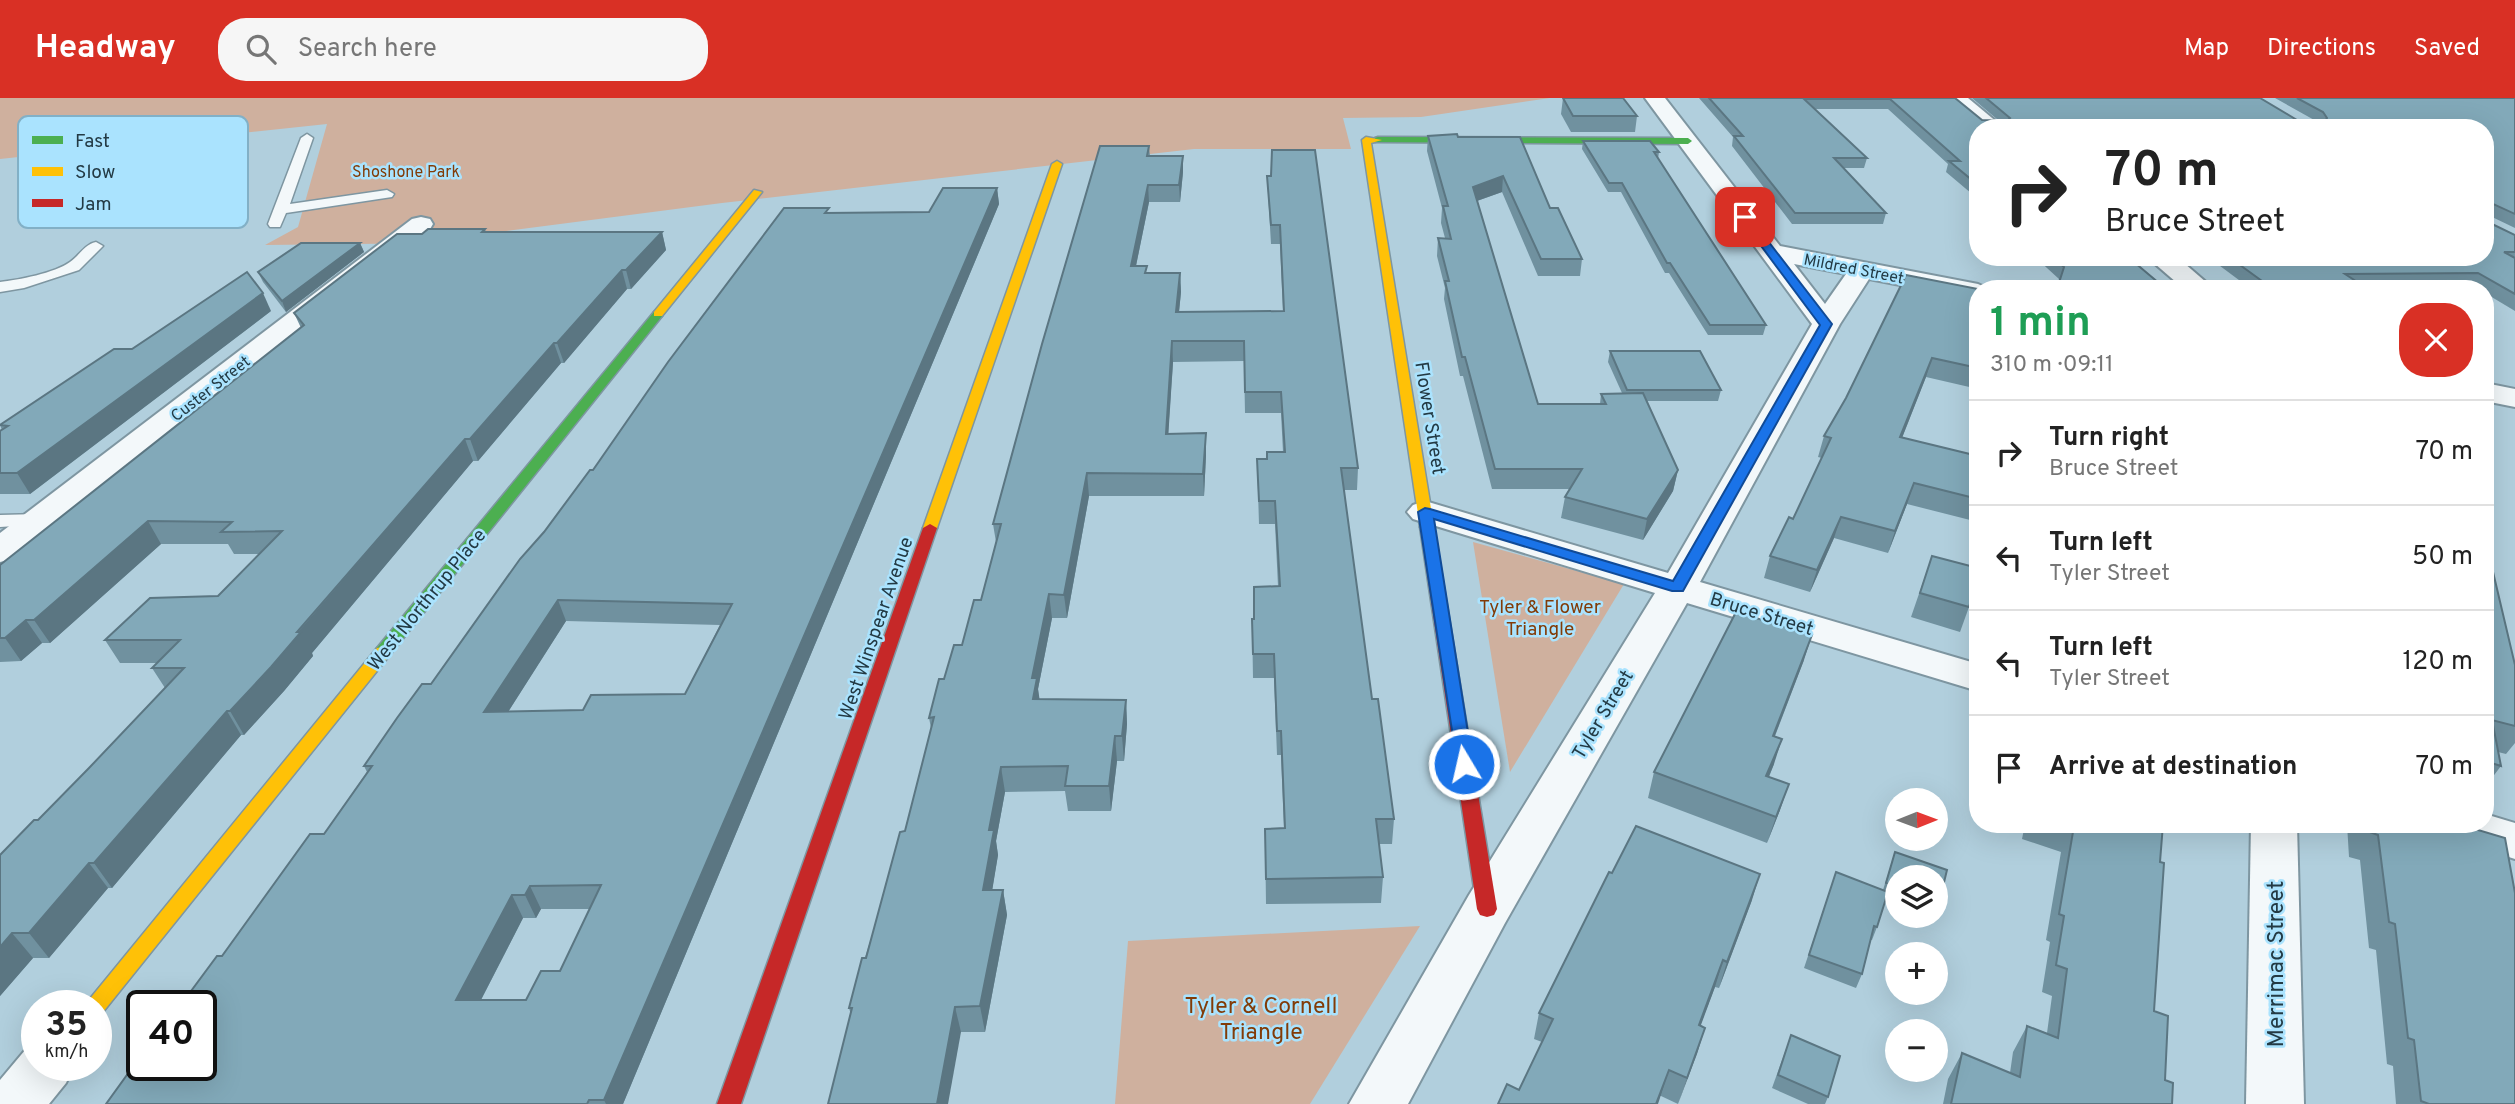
<!DOCTYPE html>
<html lang="en">
<head>
<meta charset="utf-8">
<style>
	body { margin:0; font-family:Overpass,sans-serif; background:#f6f6f6; color:#222; height:100vh; display:flex; flex-direction:column; font-size:26px; white-space:nowrap }
	* { box-sizing:border-box; margin:0 }
	p { font-size:23px; color:#767676 }
	.icon { flex:none; width:38px; height:38px; fill:none; stroke:currentColor; stroke-width:2; stroke-linecap:round; stroke-linejoin:round }
	.map { position:relative; flex:1; overflow:hidden }
	.sheet { position:absolute; left:1969px; top:182px; width:525px; height:553px; display:flex; flex-direction:column; background:#fff; border-radius:28px; box-shadow:0 7px 28px #0002 }
	.sheet>* { flex:none }
	.guide { position:absolute; left:1969px; top:21px; width:525px; height:147px; border-radius:28px; box-shadow:0 7px 28px #0002; background:#fff; color:#222; overflow:hidden }
	.needle { width:46px; rotate:89deg }
	.tools { position:absolute; left:1885px; top:690px; display:grid; gap:14px }
	.tools a { display:grid; place-items:center; width:63px; height:63px; border-radius:50%; background:#fff; box-shadow:0 7px 28px #0002; font-size:35px }
	.speed { position:absolute; left:21px; top:892px; display:flex; gap:14px; font-size:35px; font-weight:700; text-align:center }
	.speed>* { display:grid; place-content:center; width:91px; height:91px; border-radius:50%; background:#fff; box-shadow:0 7px 28px #0002; line-height:1 }
	.speed small { font-size:18px; font-weight:400 }
	.speed .limit { border:4px solid #111; border-radius:10px; background:#fff; color:#111 }
	.pin { position:absolute; display:grid; place-items:center; width:60px; height:60px; color:#fff; margin:-30px; border-radius:14px; box-shadow:0 4px 10px #0006 }
	.me { position:absolute; width:77px; margin:-38px; rotate:351deg; stroke-linejoin:round; filter:drop-shadow(0 0 5px #0008) }
	.turn { display:flex; align-items:center; gap:24px; height:147px; padding:0 21px; font-size:32px }
	.turn .icon { width:91px; height:91px; stroke-width:2.5 }
	.turn b { display:block; font-size:49px; line-height:60px }
	.round { display:grid; place-items:center; flex:none; width:74px; height:74px; border-radius:28px; background:#f6f6f6 }
	.summary { display:flex; align-items:center; justify-content:space-between; height:119px; padding:0 21px }
	h1 { font-size:42px; font-weight:700; line-height:52px; color:#1e9e55 }
	ul { padding:0; list-style:none }
	li { display:flex; align-items:center; gap:21px; height:105px; padding:0 21px; border-top:2px solid #e0e0e0 }
	li div { flex:1 }
	li b { display:block; font-size:26px }
	li em { font-style:normal }
	header { display:flex; align-items:center; gap:42px; box-sizing:border-box; height:98px; padding:0 35px; background:#d93025; color:#fff }
	header strong { font-size:33px }
	nav { display:flex; gap:38px; margin-inline-start:auto; font-size:24px }
	.search { width:490px; height:63px; background:#f6f6f6; display:flex; align-items:center; gap:18px; box-sizing:border-box; padding:0 24px; border-radius:28px; color:#767676; font-size:26px }
	.map>svg:first-child { display:block }
	.green { fill:#cfb09e }
	.lines { fill:none; stroke-linecap:round; stroke-linejoin:round }
	.lane-casing { stroke:#7e96a1; stroke-width:3 }
	.street-casing { stroke:#7e96a1; stroke-width:4 }
	.fast-casing { stroke:#7e96a1; stroke-width:3 }
	.slow-casing { stroke:#7e96a1; stroke-width:3 }
	.jam-casing { stroke:#7e96a1; stroke-width:3 }
	.lane { fill:#f3f8fa; fill-rule:evenodd }
	.street { fill:#f3f8fa; fill-rule:evenodd }
	.fast { fill:#4caf50; fill-rule:evenodd }
	.slow { fill:#ffc107; fill-rule:evenodd }
	.jam { fill:#c62828; fill-rule:evenodd }
	.wall { fill:#70919f; fill-rule:evenodd }
	.shaded-wall { fill:#5b7682 }
	.building { fill:#82a9b9; stroke:#5b7682; stroke-width:2; fill-rule:evenodd }
	.route { fill:#1a73e8; stroke:#114b97; stroke-width:2 }
	.labels { text-anchor:middle; stroke-width:5; stroke-linejoin:round; paint-order:stroke }
	.far-park-label { font-size:16px; fill:#823b07; stroke:#aae3fe }
	.far-street-label { font-size:16px; fill:#233a44; stroke:#aae3fe }
	.street-label { font-size:19px; fill:#233a44; stroke:#aae3fe }
	.park-label { font-size:19px; fill:#823b07; stroke:#aae3fe }
	.near-street-label { font-size:23px; fill:#233a44; stroke:#aae3fe }
	.near-park-label { font-size:23px; fill:#823b07; stroke:#aae3fe }
	.key { fill:#aae3fe; stroke:#82b0c6; stroke-width:2 }
	.key-label { font-size:19px; fill:#233a44 }
</style>
</head>
<body>
<header>
<strong>Headway</strong>
<div class="search"><svg class="icon" aria-label="search" viewBox="0 0 24 24"><circle cx="10" cy="10" r="6"/><path d="M15 15l6 6"/></svg>Search here</div>
<nav><a>Map</a><a>Directions</a><a>Saved</a></nav>
</header>
<div class="map">
<svg width="2515" height="1006" viewBox="0 0 2515 1006">
	<rect width="100%" height="100%" fill="#b1cfdd"/>
	<g class="green">
		<polygon points="0,0 1550,0 1421,19 1343,20 1351,51 1194,51 722,105 452,140 446,145 265,147 298,129 327,26 0,61"/>
		<polygon points="1473,444 1624,486 1510,674"/>
		<polygon points="1420,828 1310,1006 1115,1006 1128,843"/>
	</g>
	<g class="lines">
		<g class="lane-casing">
			<g id="lane">
				<polygon points="307,36 313,40 290,106 387,92 394,96 392,99 286,115 280,129 270,129 268,126 301,40"/>
				<path d="M96,144L103,148L79,172L24,190L0,194V184C18,182 55,175 70,164C79,158 85,146 96,144Z"/>
				<polygon points="39,416 46,418 49,422 46,426 0,429 0,417"/>
			</g>
		</g>
		<g class="street-casing">
			<g id="street">
				<path d="M1645,0H1665L1780,148L1978,186L1989,191H1978V202L1869,181L1840,226L1700,484L1978,566V593L1687,505L1505,825L1408,1006H1349L1469,797L1655,495L1413,421L1407,414L1413,407L1425,403L1668,475L1812,226ZM1794,166L1846,176L1825,206Z"/>
				<polygon points="1945,0 1968,0 2004,30 1981,30"/>
				<polygon points="421,119 430,121 433,126 430,131 13,461 0,464 0,435 412,121"/>
				<polygon points="2147,159 2177,159 2214,191 2184,191"/>
				<polygon points="2485,285 2515,291 2515,309 2485,303"/>
				<polygon points="2485,716 2515,725 2515,761 2443,738 2437,726 2485,726"/>
				<polygon points="2251,726 2297,726 2304,1006 2246,1006"/>
				<polygon points="37,947 37,968 74,968 66,985 49,1006 0,1006 0,982 26,951"/>
			</g>
		</g>
		<g class="fast-casing">
			<g id="fast">
				<polygon points="1378,39 1688,40 1692,43 1688,46 1375,44 1375,40"/>
				<polygon points="658,213 662,214 662,218 389,558 377,558 375,554 377,550 654,214"/>
			</g>
		</g>
		<g class="slow-casing">
			<g id="slow">
				<polygon points="1366,39 1382,42 1371,45 1434,429 1427,433 1420,429 1362,42"/>
				<polygon points="1057,63 1062,66 937,430 930,434 925,433 923,430 1052,66"/>
				<polygon points="754,92 762,94 662,218 654,218 654,214"/>
				<polygon points="383,549 391,554 389,558 103,914 96,917 96,908 84,908 377,550"/>
			</g>
		</g>
		<g class="jam-casing">
			<g id="jam">
				<polygon points="1427,425 1434,429 1497,811 1494,817 1487,819 1480,817 1477,811 1420,429"/>
				<polygon points="930,426 937,430 741,1006 717,1006 923,430"/>
			</g>
		</g>
		<use href="#lane" class="lane"/>
		<use href="#street" class="street"/>
		<use href="#fast" class="fast"/>
		<use href="#slow" class="slow"/>
		<use href="#jam" class="jam"/>
	</g>
	<g class="wall">
		<polygon points="1563,0 1637,18 1635,34 1571,34 1561,16"/>
		<polygon points="1699,0 1955,0 1982,22 1998,22 1972,0 2260,0 2297,22 2316,23 2275,0 2515,0 2515,130 2490,118 2490,125 2515,137 2515,213 2485,195 2485,191 2478,191 2471,186 2363,187 2368,191 2251,191 2208,159 2485,159 1978,30 1978,101 1946,74 1948,66 1888,11 1814,11 1867,60 1864,70 1843,70 1886,115 1883,126 1792,126 1732,48 1733,39"/>
		<polygon points="1428,38 1458,39 1550,110 1582,161 1580,178 1538,178 1502,94 1477,103 1538,306 1600,306 1601,296 1622,295 1608,264 1610,253 1721,292 1718,303 1646,303 1678,372 1673,393 1643,442 1561,420 1565,399 1569,391 1492,391 1463,278 1460,278 1444,201 1445,190 1437,158 1438,140 1445,140 1441,125 1442,110 1427,53"/>
		<polygon points="1583,43 1659,54 1658,61 1766,227 1763,237 1708,237 1669,175 1665,175 1621,94 1608,94 1582,51"/>
		<polygon points="1149,48 1150,58 1183,74 1180,104 1149,104 1136,168 1147,175 1180,175 1181,194 1179,214 1283,213 1280,146 1271,146 1267,78 1358,370 1357,392 1344,392 1372,601 1394,721 1392,746 1379,746 1383,779 1381,805 1266,806 1265,731 1284,730 1281,657 1277,657 1274,580 1253,580 1252,521 1254,521 1254,489 1278,488 1275,426 1259,426 1257,361 1267,361 1283,354 1281,315 1245,315 1244,263 1173,264 1168,336 1206,335 1206,357 1204,398 1089,398 1067,520 1052,520 1038,591 1039,601 1126,602 1127,626 1124,663 1117,663 1111,713 1068,713 1065,693 1005,694 996,743 998,757 992,792 1003,792 1007,817 985,934 961,934 851,917 849,910 905,733 931,630 929,620 944,581 962,547 981,502 996,444 993,426"/>
		<path d="M997,90L999,106L623,1006H106L142,968L222,858L324,736L367,674L364,668L431,586L544,434L593,372L829,114H929ZM566,523L720,527L685,596L583,612L508,614ZM541,811H590L560,873L526,902H481L523,820H536Z"/>
		<polygon points="485,131 486,134 662,134 666,152 631,191 627,191 564,265 561,265 478,363 473,363 312,555 313,558 284,593 244,637 241,637 112,790 108,790 49,860 33,860 0,898 0,757 38,722 89,670 165,590 152,570 157,565 120,565 105,542 218,498 259,456 234,456 228,446 161,446 50,545 42,545 21,563 0,564 0,467 301,230 294,215 422,136"/>
		<polygon points="360,145 364,154 286,214 263,184 258,174"/>
		<polygon points="2035,159 2128,159 2166,191 2056,191 2059,181"/>
		<polygon points="1978,191 1978,291 1926,279 1902,340 1972,357 1978,335 1978,424 1907,406 1888,455 1834,440 1810,494 1764,480 1770,458 1793,421 1822,360 1818,359 1824,338"/>
		<polygon points="271,213 30,396 0,396 0,333 2,332 0,327 132,251"/>
		<polygon points="2485,440 2515,628 2515,645 2506,656 2498,654 2501,668 2485,689"/>
		<polygon points="1932,458 1969,509 1960,534 1911,519"/>
		<polygon points="1804,562 1775,638 1774,666 1769,679 1780,712 1767,745 1648,700 1654,674"/>
		<polygon points="2025,726 2163,726 2160,764 2154,913 2165,982 2172,1006 1943,1006 1948,981 1962,955 2010,975 2013,954 2027,928 2047,935 2052,898 2042,894 2050,844 2046,842 2061,754 2022,741"/>
		<polygon points="2347,726 2458,726 2515,1006 2396,1006 2393,968 2387,966 2376,852 2369,850 2360,762 2349,759"/>
		<polygon points="1895,754 1947,772 1939,805 1936,812 1936,779 1897,779 1897,805 1886,800 1877,829 1872,842 1870,842 1862,876 1856,890 1804,870 1836,774 1883,792"/>
		<polygon points="1752,802 1719,890 1715,889 1700,928 1705,930 1678,1006 1661,998 1519,992 1542,944 1534,941 1539,915"/>
		<polygon points="1786,951 1828,999 1825,1006 1808,1006 1772,990"/>
	</g>
	<g class="shaded-wall">
		<polygon points="1183,58 1183,74 1180,104 1179,87"/>
		<polygon points="1503,78 1502,94 1471,105 1473,89"/>
		<polygon points="1148,87 1149,104 1132,187 1131,168"/>
		<polygon points="997,90 999,106 623,1006 606,1006 604,1002"/>
		<polygon points="662,134 666,152 631,191 626,172"/>
		<polygon points="360,145 364,154 286,214 282,203"/>
		<polygon points="622,172 627,191 564,265 557,245"/>
		<polygon points="1180,175 1181,194 1177,233 1176,214"/>
		<polygon points="263,195 271,213 30,396 17,375"/>
		<polygon points="1172,243 1173,264 1167,357 1166,336"/>
		<polygon points="554,245 561,265 478,363 470,341"/>
		<polygon points="1932,260 1926,279 1894,360 1900,339"/>
		<polygon points="1206,335 1206,357 1204,398 1203,376"/>
		<polygon points="465,341 473,363 312,555 313,558 284,593 244,637 230,613"/>
		<polygon points="1678,372 1673,393 1643,442 1647,421"/>
		<polygon points="1087,375 1089,398 1067,520 1064,497"/>
		<polygon points="1914,385 1907,406 1888,455 1895,433"/>
		<polygon points="1841,419 1834,440 1810,494 1817,472"/>
		<polygon points="148,423 161,446 50,545 34,522"/>
		<polygon points="1049,496 1052,520 1038,591 1040,604 1033,601 1032,580"/>
		<polygon points="558,502 566,523 494,636 484,614"/>
		<polygon points="26,522 42,545 21,563 5,540"/>
		<polygon points="1812,537 1804,562 1765,663 1773,638"/>
		<polygon points="1126,602 1127,626 1124,663 1122,638"/>
		<polygon points="227,613 241,637 112,790 94,765"/>
		<polygon points="1115,638 1117,663 1111,713 1109,688"/>
		<polygon points="1782,641 1774,666 1758,704 1766,678"/>
		<polygon points="1001,669 1005,694 996,743 998,757 988,818 983,792 989,732"/>
		<polygon points="1789,686 1780,712 1767,745 1776,719"/>
		<polygon points="89,765 108,790 49,860 29,835"/>
		<polygon points="1760,776 1752,802 1719,890 1727,864"/>
		<polygon points="530,788 541,811 536,820 525,797"/>
		<polygon points="1003,792 1007,817 985,934 980,908"/>
		<polygon points="512,797 523,820 469,925 456,902"/>
		<polygon points="12,835 33,860 0,898 0,849"/>
		<polygon points="1723,862 1715,889 1691,954 1699,927"/>
		<polygon points="955,909 961,934 948,1006 937,1006"/>
		<polygon points="1705,930 1697,956 1678,1006 1687,980"/>
		<polygon points="1669,972 1658,1006 1656,1006"/>
	</g>
	<g class="building">
		<polygon points="1563,0 1623,0 1637,18 1573,18"/>
		<polygon points="1709,0 1955,0 1982,22 2007,23 2010,20 1986,0 2260,0 2297,22 2325,23 2327,20 2323,14 2297,0 2515,0 2515,116 2489,104 2490,125 2515,137 2515,154 2504,154 2515,160 2515,196 2478,175 2345,176 2368,191 2273,191 2229,159 2485,159 2485,30 1978,30 1978,87 1949,63 1960,63 1890,1 1804,1 1867,60 1834,60 1886,115 1795,115 1734,38 1743,38"/>
		<polygon points="1457,36 1458,39 1520,39 1550,110 1558,110 1582,161 1541,161 1503,78 1473,89 1538,306 1606,306 1601,296 1643,295 1678,372 1647,421 1565,399 1582,371 1495,371 1465,259 1462,259 1445,183 1449,183 1438,140 1451,141 1443,108 1448,108 1428,38"/>
		<polygon points="1583,43 1650,43 1659,54 1654,54 1766,227 1710,227 1670,165 1667,165 1622,85 1609,85"/>
		<polygon points="1100,48 1149,48 1147,58 1183,58 1179,87 1148,87 1131,168 1147,168 1145,175 1180,175 1176,214 1284,213 1280,127 1271,127 1267,78 1271,78 1272,52 1315,52 1358,370 1341,370 1372,601 1378,601 1394,721 1376,721 1383,779 1266,781 1265,731 1285,730 1281,633 1277,633 1274,556 1253,556 1252,521 1254,521 1254,489 1280,488 1275,403 1259,403 1257,361 1267,361 1267,354 1285,354 1281,294 1245,294 1244,243 1172,243 1166,336 1206,335 1203,376 1087,375 1064,497 1049,496 1032,580 1037,580 1033,601 1126,602 1122,638 1115,638 1109,688 1065,688 1068,668 1001,669 989,732 994,732 983,792 1003,792 980,908 955,909 937,1006 828,1006 852,910 849,910 862,860 866,860 900,734 905,733 934,619 929,620 939,581 944,581 954,547 962,547 974,502 981,502 1001,426 993,426 1042,246"/>
		<path d="M943,90H997L604,1002H589L587,1006H106L142,956V968H201V908H180L217,858H222L310,736H324L372,668H364L397,620L422,586H431L520,461L544,434L590,372H593L668,264L784,110H829L825,115L929,114ZM558,502L732,506L685,596L591,597L583,612L484,614ZM601,787L560,873H541L526,902H456L512,797H525L530,788Z"/>
		<polygon points="428,131 485,131 482,134 662,134 626,172 622,172 557,245 554,245 470,341 465,341 297,534 301,534 271,569 230,613 227,613 94,765 89,765 29,835 12,835 0,849 0,757 34,722 38,722 89,670 184,570 152,570 180,542 105,542 150,500 218,498 282,433 221,434 232,424 148,423 34,522 26,522 5,540 0,540 0,467 304,227 294,215 397,136 422,136"/>
		<polygon points="301,145 360,145 282,203 258,174"/>
		<polygon points="2052,159 2128,159 2166,191 2057,191 2064,169"/>
		<polygon points="247,174 263,195 17,375 0,375 0,333 8,328 0,327 114,251 132,251"/>
		<polygon points="1906,177 1978,191 1978,270 1932,260 1900,339 1974,357 1978,343 1978,401 1914,385 1895,433 1841,419 1817,472 1770,458 1789,419 1793,421 1831,340 1824,338 1846,300"/>
		<polygon points="1610,253 1700,253 1721,292 1627,292"/>
		<polygon points="2485,409 2488,422 2485,421"/>
		<polygon points="2485,440 2515,567 2515,628 2492,622 2501,668 2485,663"/>
		<polygon points="1932,458 1978,470 1978,481 1969,509 1920,495"/>
		<polygon points="1736,514 1812,537 1773,638 1782,641 1766,678 1789,686 1776,719 1654,674"/>
		<polygon points="2067,726 2163,726 2160,764 2164,765 2154,913 2168,918 2165,982 2173,985 2172,1006 1951,1006 1962,955 2020,979 2027,928 2058,940 2067,871 2056,867 2064,818 2059,816 2074,728"/>
		<polygon points="2366,726 2458,726 2505,740 2515,795 2515,1006 2429,1006 2421,1003 2414,942 2408,940 2395,826 2389,824 2378,737 2367,733"/>
		<polygon points="1636,728 1760,776 1727,864 1723,862 1699,927 1705,930 1687,980 1669,972 1656,1006 1498,1006 1507,986 1519,992 1553,921 1539,915 1609,774 1612,775"/>
		<polygon points="1895,754 1947,772 1939,805 1936,804 1936,779 1897,779 1897,789 1886,785"/>
		<polygon points="1836,774 1888,794 1877,829 1874,828 1862,876 1809,857"/>
		<polygon points="1791,937 1840,958 1828,999 1778,977"/>
	</g>
	<polygon class="route" points="1741,117 1748,117 1832,226 1683,493 1672,493 1434,421 1473,666 1471,671 1458,671 1418,414 1425,410 1430,411 1673,483 1820,227 1741,121"/>
	<g class="labels">
		<g class="far-park-label">
			<text x="406" y="79">Shoshone Park</text>
		</g>
		<g class="far-street-label">
			<text transform="translate(1854 170) rotate(11)" y="6">Mildred Street</text>
			<text transform="translate(210 290) rotate(-38)" y="6">Custer Street</text>
		</g>
		<g class="street-label">
			<text transform="translate(1431 320) rotate(81)" y="7">Flower Street</text>
			<text transform="translate(426 501) rotate(-51)" y="7">West Northrup Place</text>
			<text transform="translate(1762 515) rotate(17)" y="7">Bruce Street</text>
			<text transform="translate(875 530) rotate(-71)" y="7">West Winspear Avenue</text>
			<text transform="translate(1602 616) rotate(-59)" y="7">Tyler Street</text>
		</g>
		<g class="park-label">
			<text x="1540" y="515">Tyler &amp; Flower<tspan x="1540" dy="22">Triangle</tspan></text>
		</g>
		<g class="near-street-label">
			<text transform="translate(2275 866) rotate(-90)" y="8">Merrimac Street</text>
		</g>
		<g class="near-park-label">
			<text x="1261" y="915">Tyler &amp; Cornell<tspan x="1261" dy="26">Triangle</tspan></text>
		</g>
	</g>
	<rect x="18" y="18" width="230" height="112" rx="10" class="key"/>
	<rect x="32" y="38" width="31" height="8" fill="#4caf50"/>
	<rect x="32" y="69" width="31" height="9" fill="#ffc107"/>
	<rect x="32" y="101" width="31" height="8" fill="#c62828"/>
	<g class="key-label">
		<text x="75" y="49">Fast</text>
		<text x="75" y="80">Slow</text>
		<text x="75" y="112">Jam</text>
	</g>
</svg>
<div class="tools">
<a><svg class="needle" viewBox="-14 -14 28 28"><path d="M0-13l5 13h-10z" fill="#e53935"/><path d="M0 13l5-13h-10z" fill="#767676"/></svg></a>
<a><svg class="icon" aria-label="layers" viewBox="0 0 24 24"><path d="M12 4l9 5-9 5-9-5zM3 14l9 5 9-5"/></svg></a>
<a>+</a>
<a>−</a>
</div>
<div class="speed"><div>35<small>km/h</small></div><div class="limit">40</div></div>
<div class="pin" style="left:1745px;top:119px;background:#d93025"><svg class="icon" aria-label="arrive" viewBox="0 0 24 24"><path d="M6 21V4h12l-3 4 3 4H6"/></svg></div>
<svg class="me" style="left:1464px;top:666px" viewBox="-20 -20 40 40"><circle r="17" fill="#1a73e8" stroke="#fff" stroke-width="3"/><path d="M0-11L8 9 0 5-8 9z" fill="#fff"/></svg>
<div class="guide">
<div class="turn"><svg class="icon" aria-label="right" viewBox="0 0 24 24"><path d="M7 20v-9h11M14 6l5 5-5 5"/></svg><div><b>70 m</b>Bruce Street</div></div>
</div>
<section class="sheet">
<div class="summary"><div><h1>1 min</h1><p>310 m · 09:11</p></div><a class="round" style="background:#d93025;color:#fff"><svg class="icon" aria-label="close" viewBox="0 0 24 24"><path d="M6 6l12 12M18 6L6 18"/></svg></a></div>
<ul>
<li><svg class="icon" aria-label="right" viewBox="0 0 24 24"><path d="M7 20v-9h11M14 6l5 5-5 5"/></svg><div><b>Turn right</b><p>Bruce Street</p></div><em>70 m</em></li>
<li><svg class="icon" aria-label="left" viewBox="0 0 24 24"><path d="M17 20v-9H6M10 6l-5 5 5 5"/></svg><div><b>Turn left</b><p>Tyler Street</p></div><em>50 m</em></li>
<li><svg class="icon" aria-label="left" viewBox="0 0 24 24"><path d="M17 20v-9H6M10 6l-5 5 5 5"/></svg><div><b>Turn left</b><p>Tyler Street</p></div><em>120 m</em></li>
<li><svg class="icon" aria-label="arrive" viewBox="0 0 24 24"><path d="M6 21V4h12l-3 4 3 4H6"/></svg><div><b>Arrive at destination</b></div><em>70 m</em></li>
</ul>
</section>
</div>
</body>
</html>
